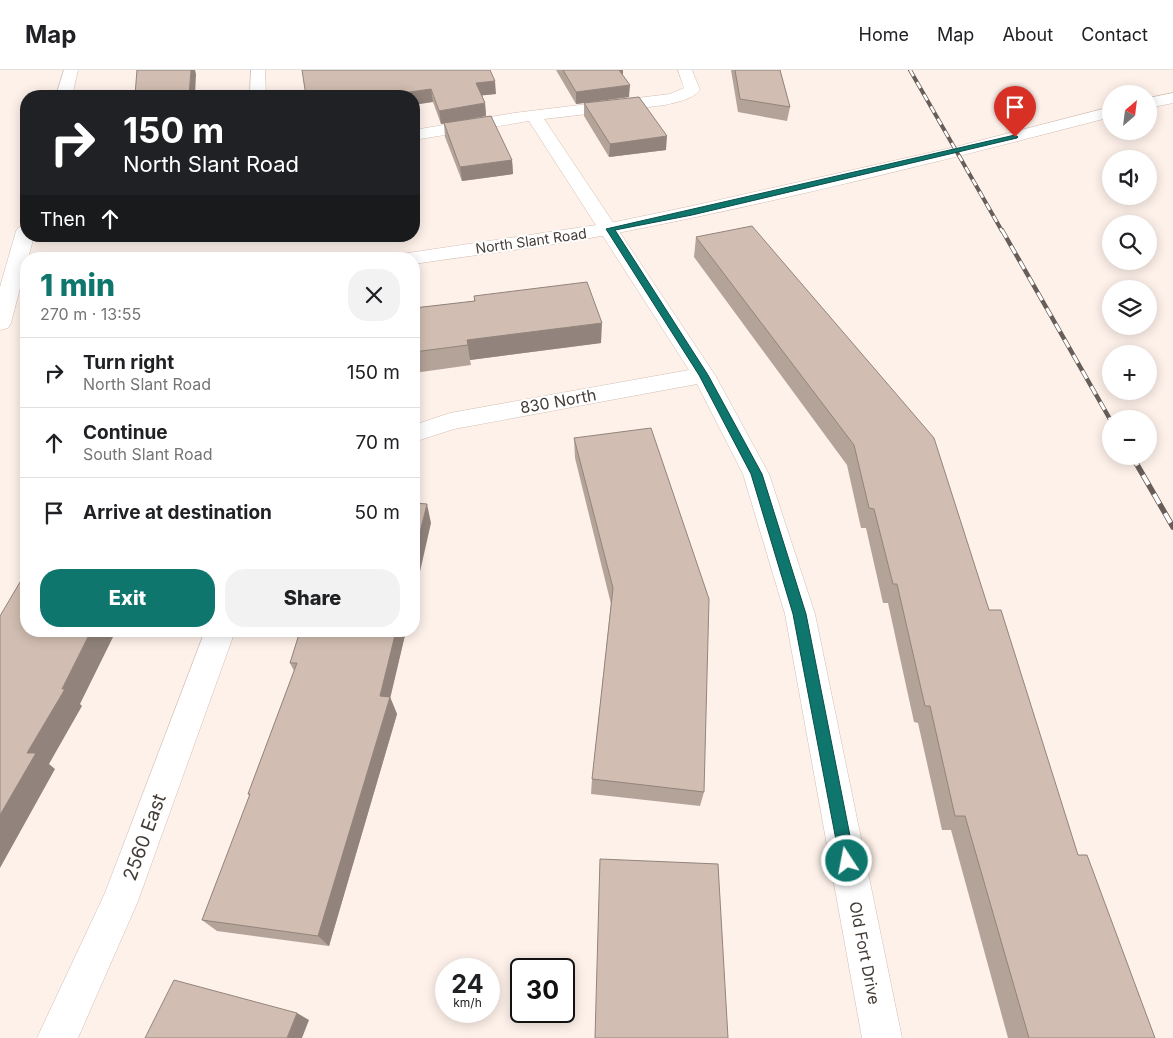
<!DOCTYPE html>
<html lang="en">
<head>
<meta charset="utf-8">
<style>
	body { margin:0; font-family:Inter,sans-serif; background:#f2f2f2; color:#202124; height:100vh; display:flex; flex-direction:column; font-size:19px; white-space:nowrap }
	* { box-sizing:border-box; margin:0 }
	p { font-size:16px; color:#757577 }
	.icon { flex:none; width:28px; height:28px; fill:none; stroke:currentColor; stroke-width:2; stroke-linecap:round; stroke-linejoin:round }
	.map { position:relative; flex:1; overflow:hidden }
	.sheet { position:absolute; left:20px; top:182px; width:400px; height:385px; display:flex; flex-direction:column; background:#fff; border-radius:20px; box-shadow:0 2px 12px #0003 }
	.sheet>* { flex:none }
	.guide { position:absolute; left:20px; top:20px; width:400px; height:152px; border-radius:20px; box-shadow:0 2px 12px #0003; background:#202124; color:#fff; overflow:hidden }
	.needle { width:32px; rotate:28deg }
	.controls { position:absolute; left:1102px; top:15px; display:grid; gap:10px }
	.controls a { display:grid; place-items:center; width:55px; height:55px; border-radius:50%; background:#fff; box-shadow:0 2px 12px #0003; font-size:25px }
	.speed { position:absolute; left:435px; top:888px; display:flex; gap:10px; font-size:25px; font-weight:700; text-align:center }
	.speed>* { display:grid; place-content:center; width:65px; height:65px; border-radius:50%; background:#fff; box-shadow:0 2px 12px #0003; line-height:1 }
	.speed small { font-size:12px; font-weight:400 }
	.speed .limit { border:2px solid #111; border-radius:8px; background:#fff; color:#111 }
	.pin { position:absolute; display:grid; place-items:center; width:42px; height:42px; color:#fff; margin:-51px -21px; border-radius:50% 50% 50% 0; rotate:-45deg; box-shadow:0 0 5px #0007 }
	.pin .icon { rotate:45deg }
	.me { position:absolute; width:55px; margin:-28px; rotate:349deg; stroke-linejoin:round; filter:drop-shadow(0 0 4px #0008) }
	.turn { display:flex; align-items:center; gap:18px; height:105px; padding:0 20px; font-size:22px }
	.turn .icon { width:65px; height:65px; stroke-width:2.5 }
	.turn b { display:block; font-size:35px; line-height:42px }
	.then { display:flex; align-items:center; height:48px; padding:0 20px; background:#0003; gap:10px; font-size:19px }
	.round { display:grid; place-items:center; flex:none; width:52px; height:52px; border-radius:20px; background:#f2f2f2 }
	.head { display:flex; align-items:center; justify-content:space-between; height:85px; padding:0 20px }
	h1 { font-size:30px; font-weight:800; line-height:38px; color:#0f766e }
	.cta { display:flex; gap:10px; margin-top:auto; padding:10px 20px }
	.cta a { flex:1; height:58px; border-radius:20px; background:#0f766e; color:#fff; font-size:20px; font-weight:800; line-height:58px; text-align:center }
	.cta a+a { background:#f2f2f2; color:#202124 }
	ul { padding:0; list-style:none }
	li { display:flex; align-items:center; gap:15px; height:70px; padding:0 20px; border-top:1px solid #e0e0e0 }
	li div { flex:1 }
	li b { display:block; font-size:19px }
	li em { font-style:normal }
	header { display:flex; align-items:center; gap:30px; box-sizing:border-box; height:70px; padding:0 25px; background:#fff; border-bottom:1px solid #e0e0e0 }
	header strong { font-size:24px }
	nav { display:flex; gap:28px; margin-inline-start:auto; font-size:18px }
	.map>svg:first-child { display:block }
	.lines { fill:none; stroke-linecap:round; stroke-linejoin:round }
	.minor-casing { stroke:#d2beb2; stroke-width:1 }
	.tertiary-casing { stroke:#d2beb2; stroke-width:1 }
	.minor { fill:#fff; fill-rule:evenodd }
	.tertiary { fill:#fff; fill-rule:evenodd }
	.rail-far2-casing { stroke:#675e59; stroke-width:4 }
	.rail-far1-casing { stroke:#675e59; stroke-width:4.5 }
	.rail-casing { stroke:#675e59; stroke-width:5.5 }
	.rail-far2 { stroke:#fff; stroke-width:2.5; stroke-dasharray:7; stroke-linecap:butt }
	.rail-far1 { stroke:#fff; stroke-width:3; stroke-dasharray:9; stroke-linecap:butt }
	.rail { stroke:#fff; stroke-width:4; stroke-dasharray:11; stroke-linecap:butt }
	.wall { fill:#b4a398 }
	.shaded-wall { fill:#92847c }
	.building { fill:#d1bdb1; stroke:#92847c }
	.route { fill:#0f766e; stroke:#0a4d48 }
	.labels { text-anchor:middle; stroke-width:4; stroke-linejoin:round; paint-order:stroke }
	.far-street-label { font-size:14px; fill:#433b36; stroke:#fff }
	.street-label { font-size:16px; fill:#433b36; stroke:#fff }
	.near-street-label { font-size:19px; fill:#433b36; stroke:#fff }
</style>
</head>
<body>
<header>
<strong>Map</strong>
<nav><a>Home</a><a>Map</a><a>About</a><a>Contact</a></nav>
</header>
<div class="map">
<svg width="1173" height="968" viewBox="0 0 1173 968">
	<rect width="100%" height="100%" fill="#fef1ea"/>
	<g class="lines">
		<g class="minor-casing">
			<g id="minor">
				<polygon points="251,0 265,0 266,26 250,26"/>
				<path d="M678,0H692L700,20C692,30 676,32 665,35L544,49L715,305L769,404L815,544L902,968H862L785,544L743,404L697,314L454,359L414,372V355L450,343L689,300L529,51L414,70V60L514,43L670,24L684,18Z"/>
				<polygon points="205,561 235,561 138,831 78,968 37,968 105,823"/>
			</g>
		</g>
		<g class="tertiary-casing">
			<g id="tertiary">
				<polygon points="64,0 78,0 72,26 56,26"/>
				<polygon points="1173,23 1173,33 1149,38 1149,28"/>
				<path d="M1111,37V47C946,90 779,132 612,164C546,177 480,184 414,194V189H398L401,185L408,183L610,153L692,136L955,77Z"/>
				<polygon points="26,155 26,166 34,166 28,189 26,189 26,195 11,253 8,258 0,260 0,217 16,161 19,157"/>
			</g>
		</g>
		<use href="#minor" class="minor"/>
		<use href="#tertiary" class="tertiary"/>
		<g class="rail-far2-casing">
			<polyline id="rail-far2" points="910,0 1002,161"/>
		</g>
		<g class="rail-far1-casing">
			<polyline id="rail-far1" points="1002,160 1111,351"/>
		</g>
		<g class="rail-casing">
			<polyline id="rail" points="1132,386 1173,457"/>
		</g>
		<use href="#rail-far2" class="rail-far2"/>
		<use href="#rail-far1" class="rail-far1"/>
		<use href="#rail" class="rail"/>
	</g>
	<g class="wall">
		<polygon points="302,0 496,24 482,25 485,33 486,46 441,54 433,32"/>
		<polygon points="556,0 623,0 623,6 629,27 576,34"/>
		<polygon points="731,0 780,0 790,37 787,51 738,42"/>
		<polygon points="584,33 666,80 609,87 584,46"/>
		<polygon points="444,53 512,90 513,104 462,111 445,67"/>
		<polygon points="696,167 989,540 1078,785 1155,968 1008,968 951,760 942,760 918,653 914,652 888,533 883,533 866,458 861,458 847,395 694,187"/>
		<polygon points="474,226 601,273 470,290 471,295 414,303 414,238 474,231"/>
		<polygon points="574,368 704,722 700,736 591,724 592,709 611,534 575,388"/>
		<polygon points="300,561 406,561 390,627 397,644 329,876 217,861 202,850 250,726 248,724 294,601 290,593"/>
	</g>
	<g class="shaded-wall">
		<polygon points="191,0 195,0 196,4 195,26 189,26"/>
		<polygon points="615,0 623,0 623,6"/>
		<polygon points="495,11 496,24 477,26 476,13"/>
		<polygon points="630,15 629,27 576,34 576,22"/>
		<polygon points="431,19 433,32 414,35 414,26 381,26"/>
		<polygon points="485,33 486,46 441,54 439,41"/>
		<polygon points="667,66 666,80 609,87 610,74"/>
		<polygon points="512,90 513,104 462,111 460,97"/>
		<polygon points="602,253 601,273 470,290 467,270"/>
		<polygon points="427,434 431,453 414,528 414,487"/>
		<polygon points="91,561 116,561 80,634 82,636 49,694 55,699 0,798 0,745 27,683"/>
		<polygon points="396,561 406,561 390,629 390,627 397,644 329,876 318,866"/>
		<polygon points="297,943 309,950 302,968 287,968"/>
	</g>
	<g class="building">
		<polygon points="137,0 191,0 189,26 128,26 135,25"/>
		<polygon points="302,0 490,0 495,11 476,13 485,33 439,41 431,19 381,26 306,26"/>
		<polygon points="563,0 619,0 630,15 576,22"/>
		<polygon points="735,0 780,0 790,37 740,29"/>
		<polygon points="639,27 667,66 610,74 584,33"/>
		<polygon points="491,46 512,90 460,97 444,53"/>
		<polygon points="752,156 934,368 989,540 1001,540 1078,785 1087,785 1155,968 1029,968 965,746 955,746 930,636 925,636 897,514 893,514 874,439 869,438 854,375 696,167"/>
		<polygon points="587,212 602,253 467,270 468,275 414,282 414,238 475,231 474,226"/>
		<polygon points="651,358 709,529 704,722 592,709 613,518 574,368"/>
		<polygon points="414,433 427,434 414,487"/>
		<polygon points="26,502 26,561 91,561 62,619 65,619 27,683 36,683 0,745 0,546"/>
		<polygon points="300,561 396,561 380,626 390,627 318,866 202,850 250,724 248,724 297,593 290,593"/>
		<polygon points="600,789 718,794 728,968 595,968"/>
		<polygon points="174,910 297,943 287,968 145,968"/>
	</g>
	<polygon class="route" points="1015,65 1018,67 1017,68 692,145 615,160 708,305 762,404 806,544 855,791 853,796 847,798 842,796 840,791 793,544 751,404 699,305 606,159"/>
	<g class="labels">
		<g class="far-street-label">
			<text transform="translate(531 171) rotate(-8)" y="5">North Slant Road</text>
		</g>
		<g class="street-label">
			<text transform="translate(558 331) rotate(-10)" y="6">830 North</text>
			<text transform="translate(865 883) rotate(79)" y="6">Old Fort Drive</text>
		</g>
		<g class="near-street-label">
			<text transform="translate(144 767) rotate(-70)" y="7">2560 East</text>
		</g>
	</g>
</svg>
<div class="controls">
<a><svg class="needle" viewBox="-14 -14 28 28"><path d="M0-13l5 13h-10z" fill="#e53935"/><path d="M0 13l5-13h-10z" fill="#757577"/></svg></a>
<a><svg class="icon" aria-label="sound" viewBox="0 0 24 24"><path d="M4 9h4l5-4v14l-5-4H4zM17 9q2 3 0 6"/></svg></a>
<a><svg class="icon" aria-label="search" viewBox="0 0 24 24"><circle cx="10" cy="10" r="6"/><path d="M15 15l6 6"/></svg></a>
<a><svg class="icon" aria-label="layers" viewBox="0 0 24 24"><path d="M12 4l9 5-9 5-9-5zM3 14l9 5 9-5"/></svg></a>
<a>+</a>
<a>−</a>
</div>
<div class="speed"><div>24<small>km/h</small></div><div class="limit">30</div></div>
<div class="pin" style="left:1015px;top:67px;background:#d93025"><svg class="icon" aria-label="arrive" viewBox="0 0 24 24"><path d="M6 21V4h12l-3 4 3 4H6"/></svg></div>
<svg class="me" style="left:847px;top:791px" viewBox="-20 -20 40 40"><circle r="17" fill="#0f766e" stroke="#fff" stroke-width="3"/><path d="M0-11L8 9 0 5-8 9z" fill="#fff"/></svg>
<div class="guide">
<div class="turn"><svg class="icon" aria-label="right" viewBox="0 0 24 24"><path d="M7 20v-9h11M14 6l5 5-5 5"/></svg><div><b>150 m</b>North Slant Road</div></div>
<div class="then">Then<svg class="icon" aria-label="ahead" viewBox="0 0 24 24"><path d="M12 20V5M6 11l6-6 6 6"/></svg></div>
</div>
<section class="sheet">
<div class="head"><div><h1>1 min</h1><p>270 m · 13:55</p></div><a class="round"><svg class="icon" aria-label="close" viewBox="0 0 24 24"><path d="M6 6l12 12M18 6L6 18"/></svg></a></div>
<ul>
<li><svg class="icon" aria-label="right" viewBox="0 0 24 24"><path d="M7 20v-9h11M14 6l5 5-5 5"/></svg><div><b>Turn right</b><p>North Slant Road</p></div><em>150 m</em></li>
<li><svg class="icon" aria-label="ahead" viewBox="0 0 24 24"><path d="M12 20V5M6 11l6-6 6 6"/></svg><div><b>Continue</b><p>South Slant Road</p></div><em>70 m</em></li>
<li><svg class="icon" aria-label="arrive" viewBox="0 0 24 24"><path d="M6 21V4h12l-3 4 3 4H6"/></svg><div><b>Arrive at destination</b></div><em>50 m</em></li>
</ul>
<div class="cta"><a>Exit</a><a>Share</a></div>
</section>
</div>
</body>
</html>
